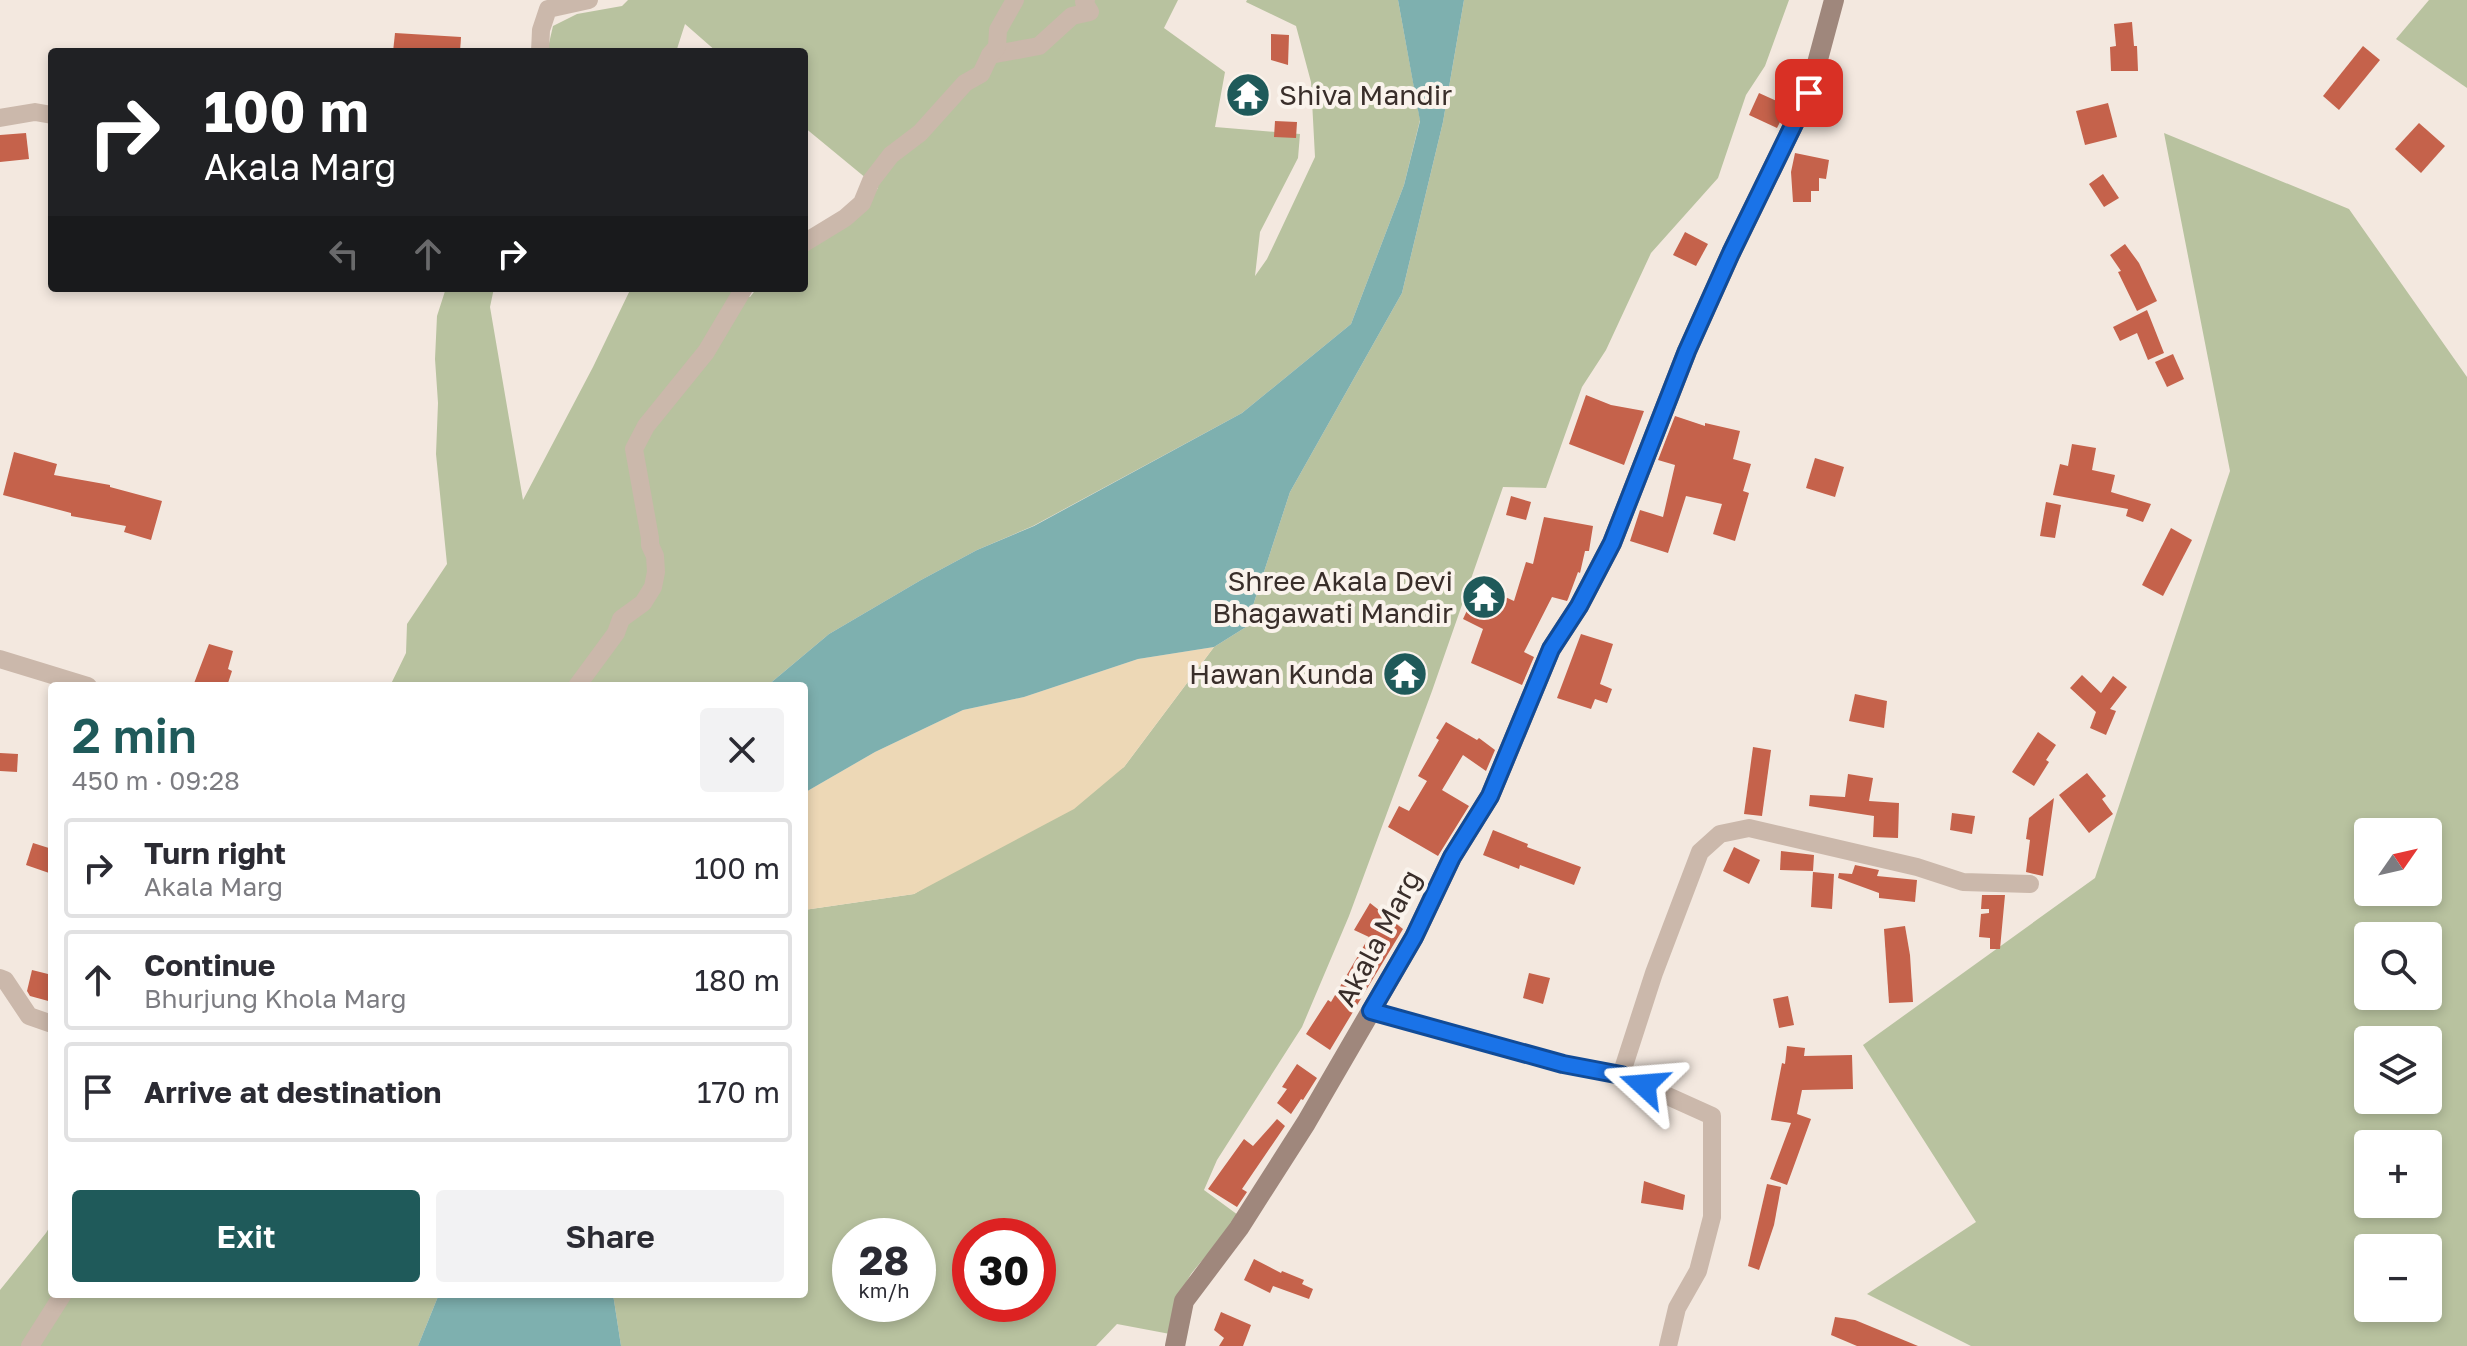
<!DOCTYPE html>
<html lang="en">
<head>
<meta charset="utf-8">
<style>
	body { margin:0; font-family:"Golos Text",sans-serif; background:#f2f2f3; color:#2b2b33; height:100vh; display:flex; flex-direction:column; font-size:30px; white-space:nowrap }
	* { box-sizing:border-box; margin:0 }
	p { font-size:26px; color:#7c7c81 }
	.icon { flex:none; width:44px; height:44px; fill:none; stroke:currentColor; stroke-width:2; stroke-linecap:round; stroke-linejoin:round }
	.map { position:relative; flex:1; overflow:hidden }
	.sheet { position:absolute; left:48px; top:682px; width:760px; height:616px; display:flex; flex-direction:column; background:#fff; border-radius:8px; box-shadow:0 4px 12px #0003 }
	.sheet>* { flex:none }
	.banner { position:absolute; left:48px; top:48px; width:760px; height:244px; border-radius:8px; box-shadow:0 4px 12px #0003; background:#202124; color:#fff; overflow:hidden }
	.needle { width:52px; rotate:56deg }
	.controls { position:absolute; left:2354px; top:818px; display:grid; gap:16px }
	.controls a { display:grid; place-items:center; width:88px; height:88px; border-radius:8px; background:#fff; box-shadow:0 4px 12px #0003; font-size:40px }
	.speed { position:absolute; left:832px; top:1218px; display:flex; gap:16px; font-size:40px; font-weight:700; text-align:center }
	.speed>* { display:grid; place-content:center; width:104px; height:104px; border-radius:50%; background:#fff; box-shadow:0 4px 12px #0003; line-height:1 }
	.speed small { font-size:20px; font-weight:400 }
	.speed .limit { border:12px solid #d22; background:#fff; color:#111 }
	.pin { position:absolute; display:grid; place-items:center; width:68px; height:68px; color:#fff; margin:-34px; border-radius:16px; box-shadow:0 4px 12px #0006 }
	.me { position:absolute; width:88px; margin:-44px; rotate:289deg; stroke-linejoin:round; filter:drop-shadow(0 0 6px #0008) }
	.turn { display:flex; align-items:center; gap:28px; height:168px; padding:0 24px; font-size:36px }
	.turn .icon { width:104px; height:104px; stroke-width:2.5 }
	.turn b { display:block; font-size:56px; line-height:68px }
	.lanes { display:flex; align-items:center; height:76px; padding:0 24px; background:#0003; justify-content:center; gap:40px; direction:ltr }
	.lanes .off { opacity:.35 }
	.round { display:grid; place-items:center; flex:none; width:84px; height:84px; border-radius:8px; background:#f2f2f3 }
	.summary { display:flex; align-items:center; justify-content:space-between; height:136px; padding:0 24px }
	h1 { font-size:48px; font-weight:600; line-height:60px; color:#1f5a5a }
	.cta { display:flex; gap:16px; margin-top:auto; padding:16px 24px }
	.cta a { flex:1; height:92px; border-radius:8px; background:#1f5a5a; color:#fff; font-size:32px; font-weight:600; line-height:92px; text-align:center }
	.cta a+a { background:#f2f2f3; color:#2b2b33 }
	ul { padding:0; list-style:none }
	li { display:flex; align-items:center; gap:24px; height:100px; margin:0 16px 12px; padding:0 8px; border:4px solid #e1e1e2; border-radius:8px }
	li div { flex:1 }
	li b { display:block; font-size:30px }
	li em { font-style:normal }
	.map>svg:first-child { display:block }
	.green { fill:#b8c29f; fill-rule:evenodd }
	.sand { fill:#edd8b6 }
	.water { fill:#7eb0af }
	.building { fill:#c5624b }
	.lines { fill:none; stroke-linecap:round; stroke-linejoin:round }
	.minor { stroke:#cbb8ab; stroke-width:18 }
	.secondary { stroke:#9f877c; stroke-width:20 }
	.route-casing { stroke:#114b97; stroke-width:20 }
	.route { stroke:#1a73e8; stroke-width:14 }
	.labels { text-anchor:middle; stroke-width:8; stroke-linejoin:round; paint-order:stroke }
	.poi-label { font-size:28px; fill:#392e2a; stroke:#faf3ec; text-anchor:end }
	.street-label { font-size:28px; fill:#392e2a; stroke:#faf3ec }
</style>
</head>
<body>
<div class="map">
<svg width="2467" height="1346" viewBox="0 0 2467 1346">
	<rect width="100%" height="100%" fill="#f3e8df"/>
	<g class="green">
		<polygon points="628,0 1178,0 1164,28 1225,72 1215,127 1300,134 1298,158 1260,232 1255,276 1267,259 1315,157 1311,82 1296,26 1246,2 1247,0 1398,0 1420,120 1404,185 1351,324 1242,413 1033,526 977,550 921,580 829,634 767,686 390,686 406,653 407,624 447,564 436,454 438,403 435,359 437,316 446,288 494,288 490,307 523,500 593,367 631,288 721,288 750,297 757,288 804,288 804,251 855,219 878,188 804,127 804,52 717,52 685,24 676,52 547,52 553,26 577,14 622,6"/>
		<path d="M1464,0H1789L1765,66L1746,95L1718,178L1651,253L1606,350L1582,387L1546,488L1503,487L1432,691L1349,916L1302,1027L1217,1160L1204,1190L1238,1215C1226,1238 1207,1253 1191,1274C1179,1292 1175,1314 1170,1334L1117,1324L1096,1346H621L613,1294H804V910L914,894L1124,767L1214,647L1246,627L1290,492L1402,293L1443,122ZM850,1236H918V1304H850ZM970,1236H1038V1304H970Z"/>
		<polygon points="2429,0 2467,0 2467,88 2396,39"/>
		<path d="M2164,133L2349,209L2467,377V1346H1971L1867,1294L1976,1222L1863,1045L2095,878L2230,471ZM2368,832H2428V892H2368ZM2368,936H2428V996H2368ZM2368,1040H2428V1100H2368ZM2368,1144H2428V1204H2368ZM2368,1248H2428V1308H2368Z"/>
		<polygon points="52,1223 52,1294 439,1294 418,1346 0,1346 0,1290 46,1233"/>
	</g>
	<polygon class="sand" points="1214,647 1124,767 1074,809 914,894 804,910 804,793 875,752 963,710 1024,697 1138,659"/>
	<g class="water">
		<polygon points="1398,0 1464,0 1443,122 1402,293 1290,492 1246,627 1214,647 1138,659 1024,697 963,710 875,752 804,793 804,686 767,686 829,634 921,580 977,550 1034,526 1242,413 1351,324 1404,185 1420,121"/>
		<polygon points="439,1294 613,1294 621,1346 418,1346"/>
	</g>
	<g class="building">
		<polygon points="2132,22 2134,46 2137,46 2138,71 2111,71 2110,47 2116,46 2114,24"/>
		<polygon points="395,33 461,37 460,52 393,52"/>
		<polygon points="1271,34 1289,35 1288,65 1271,60"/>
		<polygon points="2363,46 2380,60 2339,110 2323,96"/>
		<polygon points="1759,93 1788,106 1777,128 1749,115"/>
		<polygon points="2108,103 2117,137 2085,145 2076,111"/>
		<polygon points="1275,121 1297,122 1296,138 1274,137"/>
		<polygon points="2419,123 2445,146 2421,173 2395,149"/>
		<polygon points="26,133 29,159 0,162 0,135"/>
		<polygon points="1795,153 1829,160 1826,179 1819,178 1819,191 1811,191 1811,202 1793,202 1791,172"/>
		<polygon points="2103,174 2119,198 2104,207 2089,184"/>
		<polygon points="1685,232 1708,244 1696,266 1673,255"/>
		<polygon points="2125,244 2139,263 2157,301 2137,311 2118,272 2121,271 2110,255"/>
		<polygon points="2147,310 2164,353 2148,360 2137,333 2120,341 2113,327"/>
		<polygon points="2173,354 2184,379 2167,387 2155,362"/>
		<polygon points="1586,395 1611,405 1644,411 1624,465 1569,444"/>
		<polygon points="1675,416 1705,426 1705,423 1740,431 1733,459 1751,464 1743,491 1749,493 1735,541 1713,534 1722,504 1686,496 1668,553 1630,541 1640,510 1663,517 1675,465 1658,460"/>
		<polygon points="2072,444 2096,448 2092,470 2115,475 2111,492 2151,504 2143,522 2126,516 2128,509 2053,495 2060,464 2068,466"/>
		<polygon points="14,452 57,464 54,475 110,485 110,487 162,501 151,540 124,532 126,526 71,516 71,513 3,495"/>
		<polygon points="1815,458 1844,467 1835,497 1806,488"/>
		<polygon points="1511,496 1531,502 1526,520 1506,515"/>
		<polygon points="2046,502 2061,505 2055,538 2040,536"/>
		<polygon points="1544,517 1593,526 1589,551 1585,551 1580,573 1578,572 1568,599 1567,601 1552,597 1524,652 1534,657 1522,685 1471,663 1483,629 1463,619 1479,585 1514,601 1526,562 1533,564"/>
		<polygon points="2171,528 2192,540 2163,596 2142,585"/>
		<polygon points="1581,634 1613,644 1600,684 1612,689 1607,703 1595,699 1591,709 1557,698"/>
		<polygon points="209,644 233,651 228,669 232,671 227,686 193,686"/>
		<polygon points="2082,675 2101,693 2113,676 2127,687 2110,709 2116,711 2106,735 2090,728 2096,712 2070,688"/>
		<polygon points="1855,694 1887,701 1884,728 1849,721"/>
		<polygon points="1446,722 1477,740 1479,738 1495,750 1486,771 1463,755 1442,790 1469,806 1438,856 1388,827 1399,806 1409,811 1427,781 1418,776 1439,740 1436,738"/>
		<polygon points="2038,732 2056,745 2046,760 2049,762 2034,786 2012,772"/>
		<polygon points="1753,747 1771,750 1762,816 1744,814"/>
		<polygon points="0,753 18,754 17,772 0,771"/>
		<polygon points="2087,773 2106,796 2102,799 2113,814 2089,833 2059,795"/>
		<polygon points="1848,774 1873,778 1869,801 1899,803 1898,838 1873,837 1874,816 1809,806 1810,795 1845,797"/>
		<polygon points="2054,798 2043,876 2026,872 2030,840 2026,839 2029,818"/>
		<polygon points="1952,813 1975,816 1972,834 1950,830"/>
		<polygon points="1493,830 1528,844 1527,847 1581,867 1574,885 1520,865 1519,869 1483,855"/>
		<polygon points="33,843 52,849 52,874 26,865"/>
		<polygon points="1734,847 1760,860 1749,884 1723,871"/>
		<polygon points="1781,851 1814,855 1813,871 1780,870"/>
		<polygon points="1855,865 1879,870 1877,876 1917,880 1915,902 1879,898 1879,893 1838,878 1839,873 1852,874"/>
		<polygon points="1813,872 1834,874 1832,909 1811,907"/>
		<polygon points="1982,895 2005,895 2000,949 1990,949 1990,938 1979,937 1981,914 1989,913 1989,909 1981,909"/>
		<polygon points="1370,903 1403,929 1330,1050 1306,1034 1328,1000 1331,1002 1369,937 1354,930"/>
		<polygon points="1905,926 1910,955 1913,1002 1889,1003 1884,929"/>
		<polygon points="32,970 52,975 52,1002 30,996 27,991"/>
		<polygon points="1529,973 1550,978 1543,1004 1523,998"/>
		<polygon points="1788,996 1794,1025 1779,1028 1773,999"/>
		<polygon points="1787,1046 1805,1048 1804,1056 1852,1055 1853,1089 1802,1090 1797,1114 1811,1119 1787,1185 1770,1179 1791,1123 1771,1120 1782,1063 1785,1064"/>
		<polygon points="1297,1064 1317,1078 1303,1100 1301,1099 1291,1114 1277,1103 1287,1089 1282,1087"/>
		<polygon points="1277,1119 1285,1126 1242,1189 1247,1192 1237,1207 1208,1189 1244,1139 1253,1146"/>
		<polygon points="1644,1181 1685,1195 1683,1210 1641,1203"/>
		<polygon points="1767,1184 1781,1187 1774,1225 1759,1270 1748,1266"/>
		<polygon points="1254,1259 1281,1273 1282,1271 1304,1280 1302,1284 1313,1289 1309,1299 1273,1286 1270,1293 1244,1280"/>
		<polygon points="1221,1312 1251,1325 1243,1346 1219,1346 1224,1338 1214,1330"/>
		<polygon points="1835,1317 1855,1320 1918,1346 1857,1346 1831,1335"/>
	</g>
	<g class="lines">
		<g class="minor">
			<polyline points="540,52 541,30 548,9 589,0"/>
			<polyline points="990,55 1039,46 1072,16 1090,12 1084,2 1086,0"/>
			<polyline points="0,118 35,112 52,115"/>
			<polyline points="804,243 845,218 862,203 871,181 891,155 920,133 965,83 981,74 990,55 997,47 998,30 1015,0"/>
			<polyline points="0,659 88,686"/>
			<polyline points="577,686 616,633 621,619 643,603 653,587 656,572 655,556 650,545 650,538 634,449 646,426 706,352 744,288"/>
			<polyline points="0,978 5,980 29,1016 52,1024"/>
			<polyline points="1371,1011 1563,1064 1621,1075 1712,1116 1712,1217 1698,1271 1677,1308 1668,1346"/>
			<polyline points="1621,1075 1654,973 1700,852 1720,834 1749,828 1917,867 1963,882 2030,884"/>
			<polyline points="30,1346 63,1294"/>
		</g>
		<polyline class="secondary" points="1175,1346 1184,1301 1239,1228 1306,1123 1414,937 1452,857 1490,796 1551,649 1579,606 1612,543 1687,351 1731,253 1809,93 1834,0"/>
	</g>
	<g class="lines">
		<g class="route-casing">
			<polyline id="route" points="1644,1085 1621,1075 1563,1064 1371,1011 1414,937 1452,857 1490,796 1551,649 1579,606 1612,543 1687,351 1731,253 1809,93"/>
		</g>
		<use href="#route" class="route"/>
	</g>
	<defs>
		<g id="temple-disc" transform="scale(2.3)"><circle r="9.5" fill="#1f5a5a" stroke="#faf3ec"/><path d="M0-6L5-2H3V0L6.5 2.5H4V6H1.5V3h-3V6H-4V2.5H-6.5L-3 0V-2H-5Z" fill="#fff"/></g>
	</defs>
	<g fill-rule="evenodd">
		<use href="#temple-disc" x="1248" y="95"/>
		<use href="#temple-disc" x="1484" y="597"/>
		<use href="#temple-disc" x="1405" y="674"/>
	</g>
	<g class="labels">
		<g class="poi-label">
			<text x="1279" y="105" text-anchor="start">Shiva Mandir</text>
			<text x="1453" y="591">Shree Akala Devi<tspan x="1453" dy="32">Bhagawati Mandir</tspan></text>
			<text x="1374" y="684">Hawan Kunda</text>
		</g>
		<g class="street-label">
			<text transform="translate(1378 938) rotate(-62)" y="10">Akala Marg</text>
		</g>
	</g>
</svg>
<div class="controls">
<a><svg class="needle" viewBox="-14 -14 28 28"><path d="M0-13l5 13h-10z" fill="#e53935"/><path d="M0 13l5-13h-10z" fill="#7c7c81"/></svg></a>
<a><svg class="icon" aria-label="search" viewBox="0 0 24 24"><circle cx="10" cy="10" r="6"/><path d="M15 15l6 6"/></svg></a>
<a><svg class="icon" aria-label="layers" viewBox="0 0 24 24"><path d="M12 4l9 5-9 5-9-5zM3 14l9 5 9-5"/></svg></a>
<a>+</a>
<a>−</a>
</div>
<div class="speed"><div>28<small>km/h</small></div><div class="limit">30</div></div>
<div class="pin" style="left:1809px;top:93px;background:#d93025"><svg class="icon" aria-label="arrive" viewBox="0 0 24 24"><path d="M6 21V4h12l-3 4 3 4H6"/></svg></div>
<svg class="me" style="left:1644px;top:1085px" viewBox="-20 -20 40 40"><path d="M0-17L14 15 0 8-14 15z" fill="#1a73e8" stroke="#fff" stroke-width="4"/></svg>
<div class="banner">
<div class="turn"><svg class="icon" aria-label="right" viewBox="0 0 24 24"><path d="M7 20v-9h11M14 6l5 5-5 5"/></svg><div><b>100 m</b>Akala Marg</div></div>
<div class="lanes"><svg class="icon off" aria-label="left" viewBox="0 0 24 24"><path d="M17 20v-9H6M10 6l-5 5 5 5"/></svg><svg class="icon off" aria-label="ahead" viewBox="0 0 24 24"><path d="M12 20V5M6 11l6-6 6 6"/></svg><svg class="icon" aria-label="right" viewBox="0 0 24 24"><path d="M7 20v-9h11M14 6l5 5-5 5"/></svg></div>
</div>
<section class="sheet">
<div class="summary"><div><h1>2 min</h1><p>450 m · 09:28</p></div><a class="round"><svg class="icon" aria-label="close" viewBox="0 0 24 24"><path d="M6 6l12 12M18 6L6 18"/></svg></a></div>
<ul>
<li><svg class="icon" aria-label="right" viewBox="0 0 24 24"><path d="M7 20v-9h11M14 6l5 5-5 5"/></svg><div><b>Turn right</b><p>Akala Marg</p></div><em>100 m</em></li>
<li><svg class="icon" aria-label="ahead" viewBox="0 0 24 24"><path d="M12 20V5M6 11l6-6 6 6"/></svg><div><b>Continue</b><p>Bhurjung Khola Marg</p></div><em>180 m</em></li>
<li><svg class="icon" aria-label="arrive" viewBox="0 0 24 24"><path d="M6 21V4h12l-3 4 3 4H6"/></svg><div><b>Arrive at destination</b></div><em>170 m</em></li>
</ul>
<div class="cta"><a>Exit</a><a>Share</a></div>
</section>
</div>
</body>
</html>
